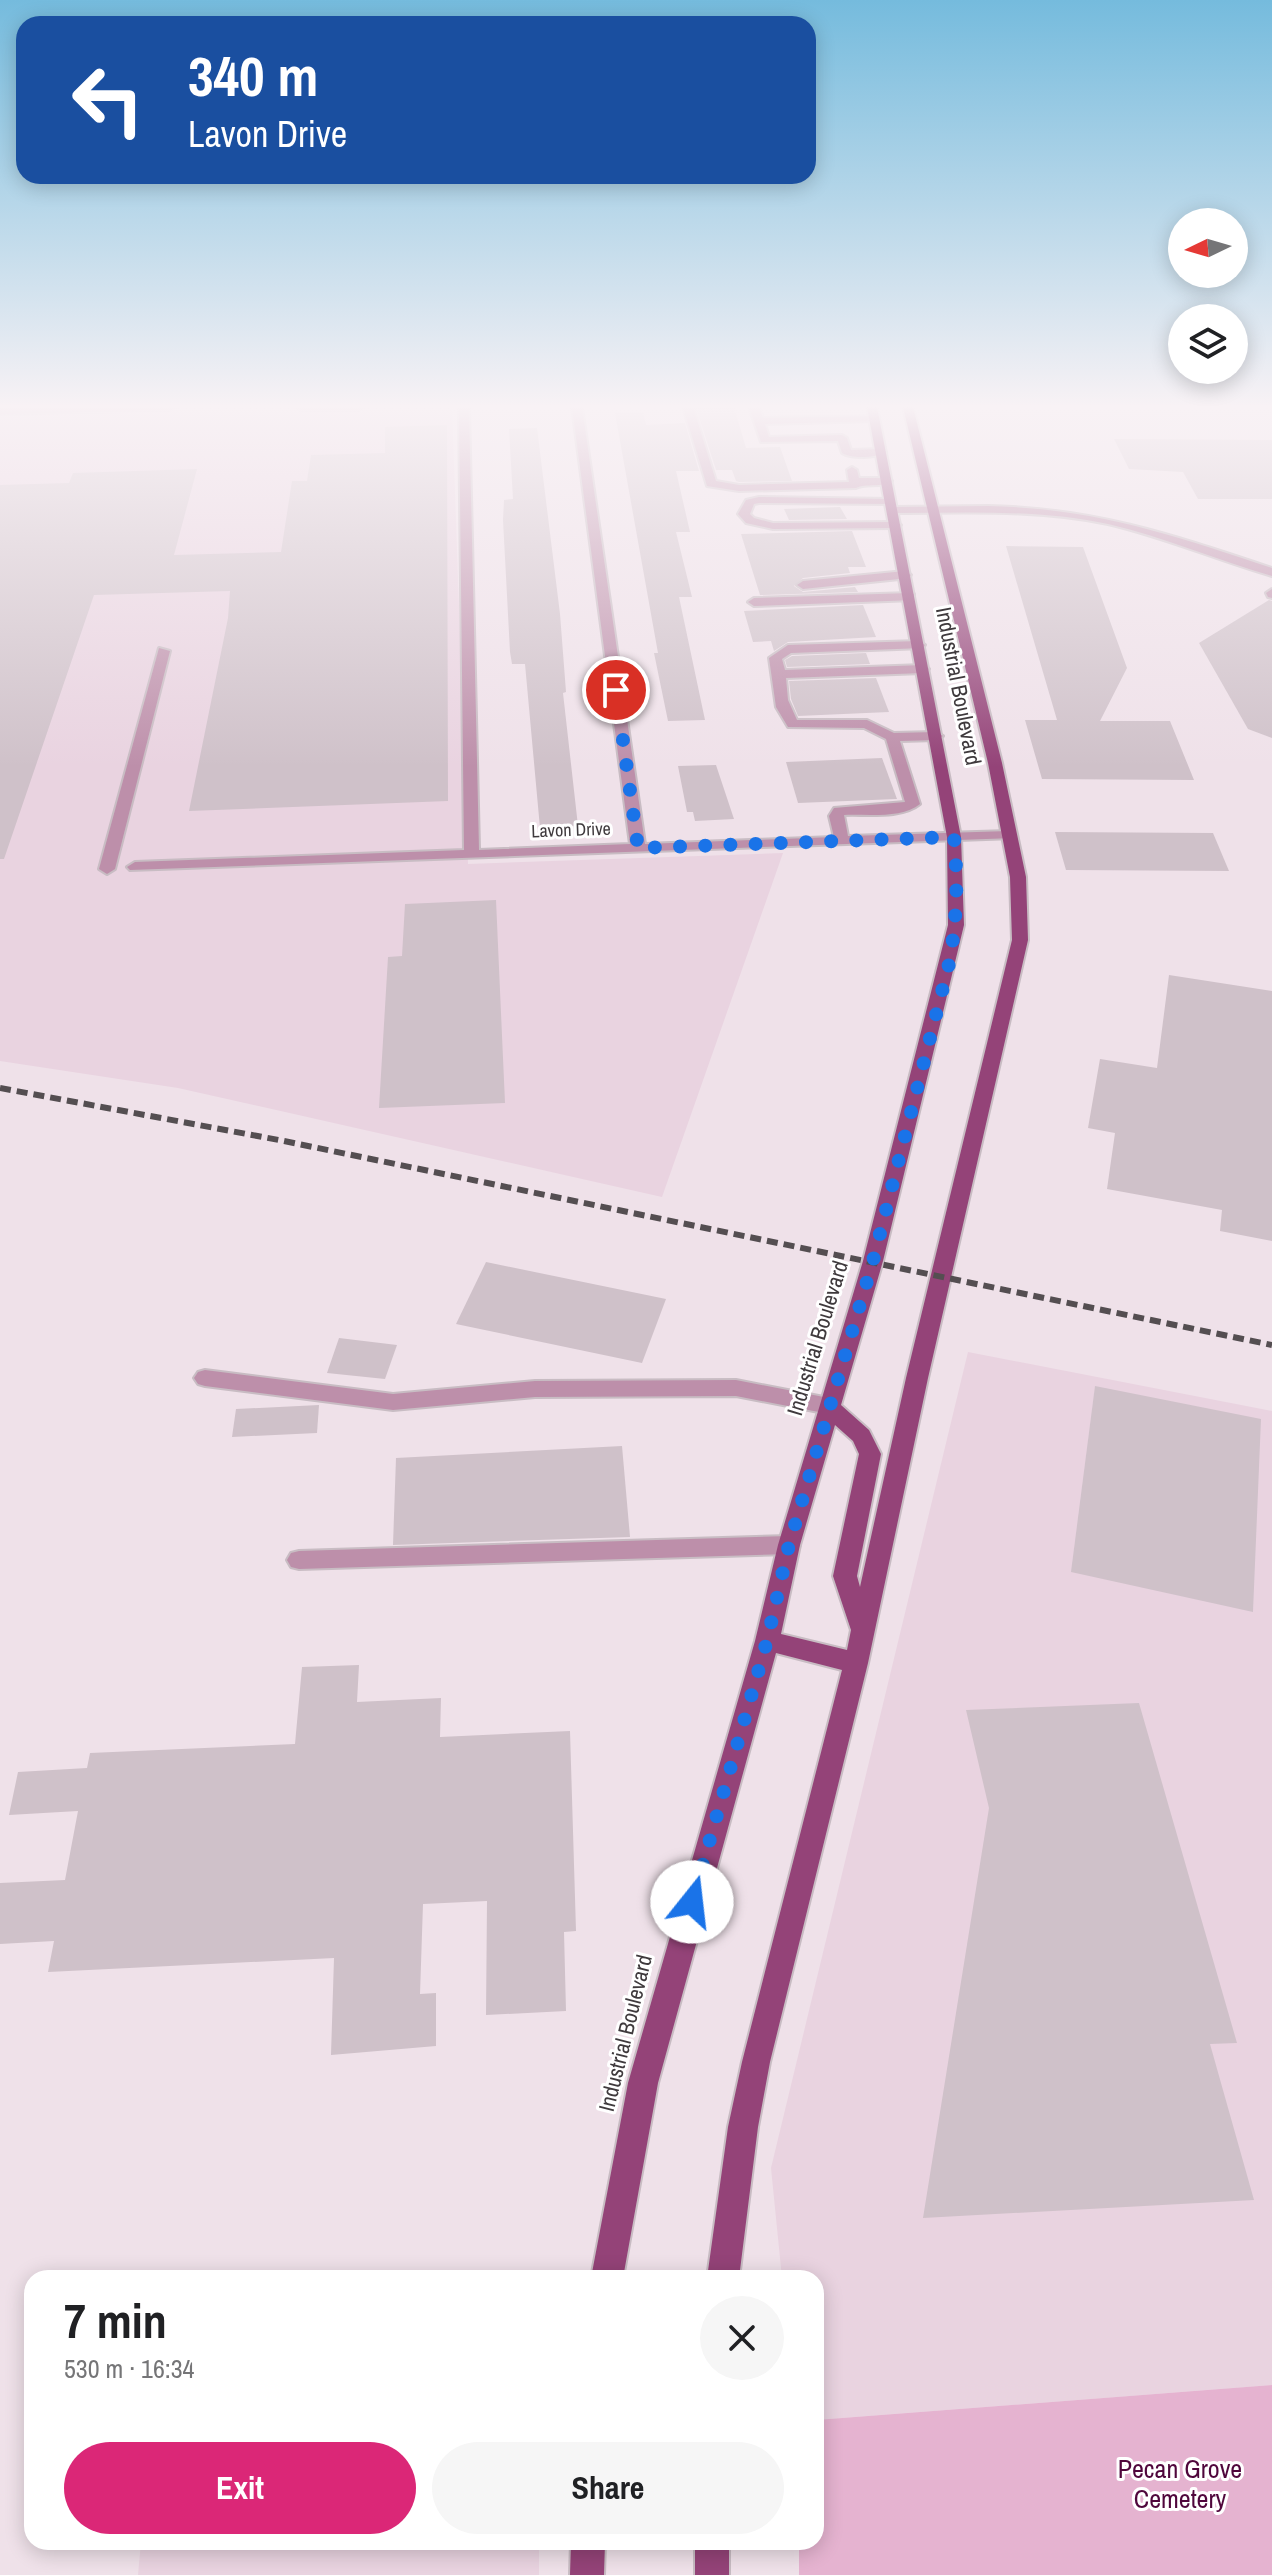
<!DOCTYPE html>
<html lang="en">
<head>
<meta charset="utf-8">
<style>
	body { margin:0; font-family:"Archivo Narrow",sans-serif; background:#f6f6f6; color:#202124; height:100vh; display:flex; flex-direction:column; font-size:30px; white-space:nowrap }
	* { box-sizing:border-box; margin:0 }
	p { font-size:26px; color:#757577 }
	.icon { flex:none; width:44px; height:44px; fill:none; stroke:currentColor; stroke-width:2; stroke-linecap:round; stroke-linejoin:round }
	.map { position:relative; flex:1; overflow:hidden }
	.side { position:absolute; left:24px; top:2270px; width:800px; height:280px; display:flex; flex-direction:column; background:#fff; border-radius:24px; box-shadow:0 4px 20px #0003 }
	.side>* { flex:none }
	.hud { position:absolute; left:16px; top:16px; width:800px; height:168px; border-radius:24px; box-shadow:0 4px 20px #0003; background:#1a4fa0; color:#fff; overflow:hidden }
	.needle { width:52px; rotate:265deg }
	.buttons { position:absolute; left:1168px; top:208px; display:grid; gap:16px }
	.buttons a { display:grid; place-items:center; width:80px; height:80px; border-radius:50%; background:#fff; box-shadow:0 4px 20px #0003; font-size:40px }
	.pin { position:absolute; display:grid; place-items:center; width:68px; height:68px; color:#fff; margin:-34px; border:4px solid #fff; border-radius:50%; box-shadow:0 2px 8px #0007 }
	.me { position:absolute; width:88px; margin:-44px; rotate:16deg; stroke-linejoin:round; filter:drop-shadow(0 0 6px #0008) }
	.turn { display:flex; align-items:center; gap:28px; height:168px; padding:0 40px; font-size:36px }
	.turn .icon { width:104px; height:104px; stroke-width:2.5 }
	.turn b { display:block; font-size:56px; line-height:68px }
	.round { display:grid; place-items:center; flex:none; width:84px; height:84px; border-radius:42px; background:#f6f6f6 }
	.summary { display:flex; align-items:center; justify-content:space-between; height:136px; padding:0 40px }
	h1 { font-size:48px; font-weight:800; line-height:60px }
	.cta { display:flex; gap:16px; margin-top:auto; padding:16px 40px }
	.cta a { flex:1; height:92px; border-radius:48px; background:#db2777; color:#fff; font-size:32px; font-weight:800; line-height:92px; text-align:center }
	.cta a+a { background:#f6f6f6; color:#202124 }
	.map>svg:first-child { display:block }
	.built { fill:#e9d3e0 }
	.green { fill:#e5b3d0 }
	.building { fill:#cfc1c9 }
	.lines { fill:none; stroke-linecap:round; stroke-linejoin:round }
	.minor-casing { stroke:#c8bcc3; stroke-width:4 }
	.major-casing { stroke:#c8bcc3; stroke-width:4 }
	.minor { fill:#bd8faa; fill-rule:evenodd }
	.major { fill:#944378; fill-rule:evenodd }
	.rail { stroke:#544e51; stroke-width:6; stroke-dasharray:11 6; stroke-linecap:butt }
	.route { stroke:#1a73e8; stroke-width:14; stroke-dasharray:0 25.2 }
	.labels { text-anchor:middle; stroke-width:6; stroke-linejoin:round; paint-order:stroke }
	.far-street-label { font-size:18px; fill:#3f3a3d; stroke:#fff }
	.street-label { font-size:22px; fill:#3f3a3d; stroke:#fff }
	.near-park-label { font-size:26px; fill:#50063c; stroke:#fff }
</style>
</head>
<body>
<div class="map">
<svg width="1272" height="2575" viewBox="0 0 1272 2575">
	<rect width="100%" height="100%" fill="#efe1e9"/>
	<g class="built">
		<polygon points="0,407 452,407 468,864 783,853 662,1197 178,1088 0,1061"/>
		<polygon points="968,1352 1272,1411 1272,2385 816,2420 816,2278 782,2278 771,2168"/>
		<polygon points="141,2542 539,2542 539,2575 138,2575"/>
	</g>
	<polygon class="green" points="1272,2385 1272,2575 799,2575 799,2542 816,2542 816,2420"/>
	<g class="building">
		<polygon points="734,407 746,448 780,447 792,481 739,482 736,481 732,470 716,470 696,408"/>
		<polygon points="643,412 646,425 685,423 699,471 676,471 690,532 676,532 692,597 679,597 705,720 668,721 654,653 658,653 615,413"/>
		<polygon points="447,425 448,801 189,811 228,618 230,591 94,595 4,859 0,859 0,485 69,483 73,473 197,469 174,555 281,552 292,481 307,481 311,455 385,453 385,427"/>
		<polygon points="537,428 560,614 566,692 563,693 578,826 540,828 525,664 512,664 510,652 503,520 504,500 513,499 509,429"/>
		<polygon points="1114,439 1272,440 1272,499 1198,499 1183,472 1129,469"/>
		<polygon points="840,507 847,519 789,520 784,509"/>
		<polygon points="852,531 866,567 848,567 850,573 803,578 794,586 803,592 855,587 858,592 760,595 741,534"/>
		<polygon points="1006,546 1083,547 1127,668 1100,721 1170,721 1194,780 1042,779 1025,720 1057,720"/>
		<polygon points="1269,600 1272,601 1272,738 1248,729 1199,643"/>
		<polygon points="863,605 876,637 788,642 774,651 771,641 753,642 744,611"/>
		<polygon points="866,653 870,664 787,667 785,660 792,656"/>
		<polygon points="876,678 889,712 798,716 791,699 789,681"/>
		<polygon points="882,758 897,799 798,803 786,762"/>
		<polygon points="716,765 734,819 695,821 693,812 687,812 678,766"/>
		<polygon points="1055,832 1213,833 1229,871 1066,870"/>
		<polygon points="496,900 505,1103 379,1108 388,957 402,956 405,904"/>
		<polygon points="1169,975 1272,991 1272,1241 1220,1231 1222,1210 1107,1189 1115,1133 1088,1128 1100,1059 1157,1068"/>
		<polygon points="486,1262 666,1299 642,1363 456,1324"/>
		<polygon points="339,1338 397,1345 385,1379 327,1373"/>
		<polygon points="1095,1386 1261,1419 1253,1612 1071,1572"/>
		<polygon points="319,1405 317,1433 232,1437 236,1409"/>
		<polygon points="622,1446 630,1537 393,1545 396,1458"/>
		<polygon points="359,1665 357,1702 441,1698 440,1737 570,1731 576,1931 564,1932 566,2011 486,2015 487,1901 423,1904 420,1994 436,1993 436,2046 331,2055 334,1958 48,1972 54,1941 0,1944 0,1883 65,1880 78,1811 9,1815 18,1772 87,1768 90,1753 295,1744 302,1667"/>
		<polygon points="1139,1703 1237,2043 1210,2044 1254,2200 923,2218 989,1808 966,1710"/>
	</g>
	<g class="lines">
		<g class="minor-casing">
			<g id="minor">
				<polygon points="175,407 170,410 0,414 0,408"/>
				<polygon points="296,407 364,407 359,410 301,410"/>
				<path d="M459,407H469L479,850L630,844L572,407H582L645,844L834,837L829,816L834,808L905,802L886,739L864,728L788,727L776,707L769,658L788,645L919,641L925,645L923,648L791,653L782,659L785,670L923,665L929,669L923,673L786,678L788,700L797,720H867L894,733L936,732L943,736L936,740L900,741L920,804C902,819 867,814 844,815L848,836L1009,831L1014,832V838L130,870L127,867L135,862L464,850Z"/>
				<path d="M683,407H693L716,481L739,485L849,482L847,470L852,467L857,470L859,478H887L892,481C882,488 866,483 856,488L739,491L707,486Z"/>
				<path d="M749,407H759L763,418L879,416L875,421L765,424L769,437L842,435L847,438L851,450L881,449L886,452C876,458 852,459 842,453L838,441L761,442Z"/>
				<polygon points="759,497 891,499 895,500 895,504 759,503 754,504 750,514 754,518 773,523 895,522 901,525 895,528 773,529 746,523 738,514 746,500"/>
				<path d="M988,506C1094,508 1173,535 1272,568V576C1217,560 1164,537 1108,524C1037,509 965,513 893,513L887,510L893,507Z"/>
				<polygon points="905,571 911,575 909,578 803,589 797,585 803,581"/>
				<polygon points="1272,589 1272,598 1268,597 1266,593"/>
				<polygon points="910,593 914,594 914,600 754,606 748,602 754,598"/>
				<polygon points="159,648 170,651 115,869 107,874 99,869"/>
				<polygon points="205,1370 393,1394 535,1381 736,1380 829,1398 837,1400 840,1406 837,1412 829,1414 736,1396 535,1397 393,1410 205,1386 198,1384 194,1378 198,1372"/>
				<polygon points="789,1536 797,1538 800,1545 797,1552 789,1554 299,1569 291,1567 287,1560 291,1553 299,1551"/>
			</g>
		</g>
		<g class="major-casing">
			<g id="major">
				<path d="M867,407H877L961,837L964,925L883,1261L841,1405L869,1430L881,1454L857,1576L860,1587L906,1378L1012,940L1010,877L988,763L903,407H913L1002,763L1026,877L1028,940L928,1378L868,1663L770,2062L758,2127L739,2278H707L728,2127L742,2062L842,1670L776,1653L658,2083L623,2278H591L628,2083L755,1641L778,1545L863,1261L948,925L947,837ZM835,1425L853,1441L859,1454L833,1576L851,1630L847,1650L781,1634L800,1545Z"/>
				<polygon points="571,2542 605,2542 604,2575 570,2575"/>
				<rect x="695" y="2542" width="34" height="33"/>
			</g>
		</g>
		<use href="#minor" class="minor"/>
		<use href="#major" class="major"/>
		<polyline class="rail" points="0,1088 279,1140 1272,1345"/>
	</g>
	<linearGradient id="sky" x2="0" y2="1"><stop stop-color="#75bbdd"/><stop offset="0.53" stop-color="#f8f2f5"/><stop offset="1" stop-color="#f8f2f5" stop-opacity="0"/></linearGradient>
	<rect width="1272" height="767" fill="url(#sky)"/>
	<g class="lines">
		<path class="route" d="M616,690L638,848L954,837C958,881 957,921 949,964L873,1261L789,1545L767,1641L692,1902"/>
	</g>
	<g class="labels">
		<g class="far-street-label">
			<text transform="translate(571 830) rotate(-2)" y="6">Lavon Drive</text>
		</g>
		<g class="street-label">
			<text transform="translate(959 686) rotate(79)" y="8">Industrial Boulevard</text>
			<text transform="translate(817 1338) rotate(-73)" y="8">Industrial Boulevard</text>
			<text transform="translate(625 2033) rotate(-76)" y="8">Industrial Boulevard</text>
		</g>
		<g class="near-park-label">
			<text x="1180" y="2478">Pecan Grove<tspan x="1180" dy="30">Cemetery</tspan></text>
		</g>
	</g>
</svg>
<div class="buttons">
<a><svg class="needle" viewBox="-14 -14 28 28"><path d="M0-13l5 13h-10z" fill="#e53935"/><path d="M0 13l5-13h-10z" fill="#757577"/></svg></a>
<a><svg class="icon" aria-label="layers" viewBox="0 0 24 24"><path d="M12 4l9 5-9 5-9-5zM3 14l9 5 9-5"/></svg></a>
</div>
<div class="pin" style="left:616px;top:690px;background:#d93025"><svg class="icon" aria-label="arrive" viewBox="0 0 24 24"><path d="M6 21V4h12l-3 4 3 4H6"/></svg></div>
<svg class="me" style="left:692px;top:1902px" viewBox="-20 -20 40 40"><circle r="19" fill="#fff"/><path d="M0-13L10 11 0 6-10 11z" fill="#1a73e8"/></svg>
<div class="hud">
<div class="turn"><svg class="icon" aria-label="left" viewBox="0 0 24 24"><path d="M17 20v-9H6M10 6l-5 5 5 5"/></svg><div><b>340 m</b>Lavon Drive</div></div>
</div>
<section class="side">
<div class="summary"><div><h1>7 min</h1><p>530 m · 16:34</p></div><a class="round"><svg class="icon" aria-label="close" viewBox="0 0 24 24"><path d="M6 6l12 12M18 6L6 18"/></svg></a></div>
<div class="cta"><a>Exit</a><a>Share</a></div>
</section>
</div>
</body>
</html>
